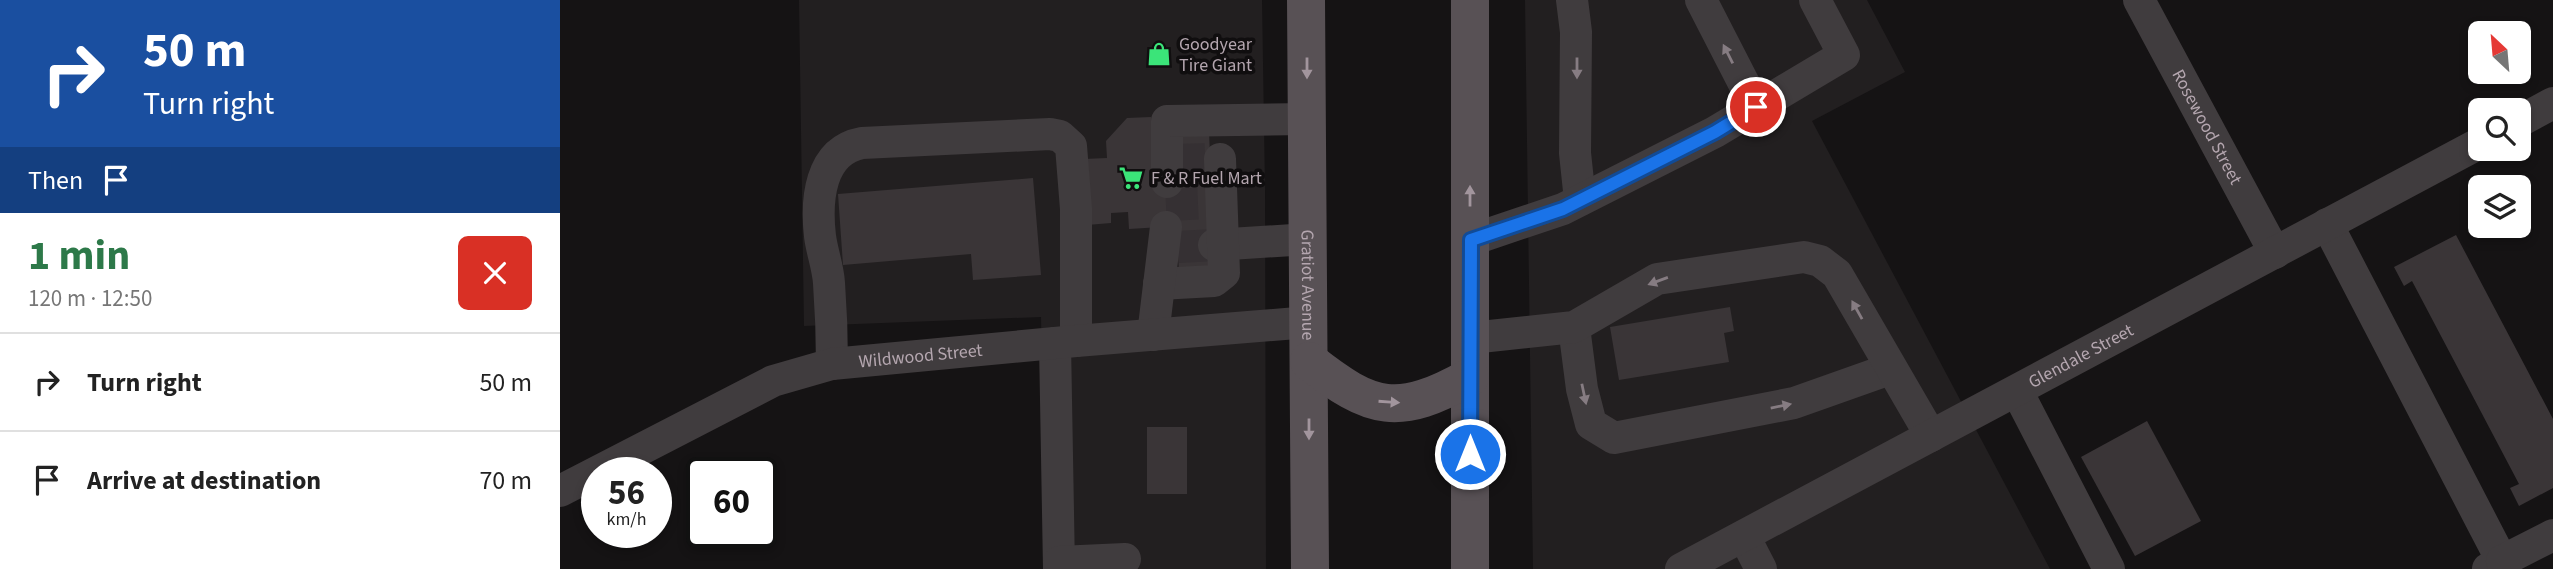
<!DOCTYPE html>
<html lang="en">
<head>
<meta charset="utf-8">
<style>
	body { margin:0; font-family:"Source Sans 3",sans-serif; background:#f2f2f2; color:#222; height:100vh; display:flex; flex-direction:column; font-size:26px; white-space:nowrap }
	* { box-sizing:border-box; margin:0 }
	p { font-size:23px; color:#767676 }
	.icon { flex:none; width:38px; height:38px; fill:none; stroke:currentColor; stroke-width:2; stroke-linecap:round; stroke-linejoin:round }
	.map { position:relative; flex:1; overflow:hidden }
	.panel { display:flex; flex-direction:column; background:#fff; width:560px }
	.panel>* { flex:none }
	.top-card { background:#1a4fa0; color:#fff; overflow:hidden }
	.needle { width:46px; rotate:334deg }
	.fabs { position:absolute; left:1908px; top:21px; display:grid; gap:14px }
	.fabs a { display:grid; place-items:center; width:63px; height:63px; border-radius:10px; background:#fff; box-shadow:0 4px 10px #0003; font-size:35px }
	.speed { position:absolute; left:21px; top:457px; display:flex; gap:14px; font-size:35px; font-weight:700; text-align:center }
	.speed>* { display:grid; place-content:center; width:91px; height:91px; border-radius:50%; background:#fff; box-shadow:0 4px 10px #0003; line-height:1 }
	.speed small { font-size:18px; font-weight:400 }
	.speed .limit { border:4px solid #111; border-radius:10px; background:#fff; color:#111 }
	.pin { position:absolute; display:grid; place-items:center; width:60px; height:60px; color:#fff; margin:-30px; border:4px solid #fff; border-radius:50%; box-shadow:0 2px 7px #0007 }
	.me { position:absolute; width:77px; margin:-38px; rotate:0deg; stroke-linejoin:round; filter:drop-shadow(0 0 5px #0008) }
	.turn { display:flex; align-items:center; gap:24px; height:147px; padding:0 28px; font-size:32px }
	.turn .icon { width:91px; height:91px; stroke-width:2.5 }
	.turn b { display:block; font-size:49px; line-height:60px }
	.then { display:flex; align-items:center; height:66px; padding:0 28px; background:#0003; gap:14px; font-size:26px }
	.round { display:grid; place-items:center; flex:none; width:74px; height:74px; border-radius:10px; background:#f2f2f2 }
	.head { display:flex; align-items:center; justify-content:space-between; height:119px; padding:0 28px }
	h1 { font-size:42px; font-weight:700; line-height:52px; color:#2d7949 }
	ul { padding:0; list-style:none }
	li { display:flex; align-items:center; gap:21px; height:98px; padding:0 28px; border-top:2px solid #e0e0e0 }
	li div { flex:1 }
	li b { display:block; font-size:26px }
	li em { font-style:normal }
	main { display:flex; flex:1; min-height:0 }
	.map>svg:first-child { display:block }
	.built { fill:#221f20 }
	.building { fill:#3a3537 }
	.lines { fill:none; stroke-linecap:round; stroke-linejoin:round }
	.minor-tunnel { stroke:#353033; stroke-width:32; stroke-dasharray:32 16; stroke-linecap:butt }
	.minor { stroke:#403c3e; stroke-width:32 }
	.major { stroke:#585155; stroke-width:38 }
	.oneway { fill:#867c82 }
	.oneway2 { fill:#a2959d }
	.route-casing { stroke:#114b97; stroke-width:18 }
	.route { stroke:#1a73e8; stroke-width:12 }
	.labels { text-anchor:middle; stroke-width:7; stroke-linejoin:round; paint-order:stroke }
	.poi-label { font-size:18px; fill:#b4a6af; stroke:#100e0f; text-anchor:start }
	.street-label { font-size:18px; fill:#b4a6af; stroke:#100e0f }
</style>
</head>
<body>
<main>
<section class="panel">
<div class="top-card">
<div class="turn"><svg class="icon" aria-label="right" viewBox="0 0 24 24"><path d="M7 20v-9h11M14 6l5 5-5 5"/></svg><div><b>50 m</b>Turn right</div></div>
<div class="then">Then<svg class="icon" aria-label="arrive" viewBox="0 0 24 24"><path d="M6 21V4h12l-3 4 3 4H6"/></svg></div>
</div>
<div class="head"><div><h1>1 min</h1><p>120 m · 12:50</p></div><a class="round" style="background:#d93025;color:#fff"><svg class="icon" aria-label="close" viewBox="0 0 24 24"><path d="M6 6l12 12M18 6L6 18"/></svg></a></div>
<ul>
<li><svg class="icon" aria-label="right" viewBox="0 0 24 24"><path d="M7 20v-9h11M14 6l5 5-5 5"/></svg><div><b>Turn right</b></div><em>50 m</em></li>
<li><svg class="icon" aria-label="arrive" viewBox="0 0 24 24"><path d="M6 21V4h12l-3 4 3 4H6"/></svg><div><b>Arrive at destination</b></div><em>70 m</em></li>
</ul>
</section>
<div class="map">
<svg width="1993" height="569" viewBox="0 0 1993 569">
	<rect width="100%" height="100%" fill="#151314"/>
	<g class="built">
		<polygon points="239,0 702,0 705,188 706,569 486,569 481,317 244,326"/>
		<polygon points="965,0 1307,0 1345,72 1252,121 1490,569 973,569"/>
	</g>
	<g class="building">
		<polygon points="591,117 594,182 612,133 649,131 655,274 619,276 617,226 569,229 568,212 551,213 551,223 527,225 524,159 547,158 546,141 567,118"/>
		<polygon points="473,178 481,275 413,280 411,254 283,265 278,194"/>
		<polygon points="1896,235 1993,419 1993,488 1959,506 1950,488 1959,484 1852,281 1844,286 1834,267"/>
		<polygon points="1170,307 1174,331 1164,333 1169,362 1059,380 1050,327"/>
		<polygon points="1587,421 1641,521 1575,556 1521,457"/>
		<rect x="587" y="427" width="40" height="67"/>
	</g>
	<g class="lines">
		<g class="minor-tunnel">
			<polyline points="613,160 650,159"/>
			<polyline points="606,205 652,203"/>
			<polyline points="618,247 654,245"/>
		</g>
		<g class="minor">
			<polyline points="1012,0 1016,32 1015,153 1020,200"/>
			<polyline points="1141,0 1196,107"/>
			<path id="s1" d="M1579,0L1715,253"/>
			<polyline points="1958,122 1993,103"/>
			<polyline points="607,182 607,121 747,119"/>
			<polyline points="1767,224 1942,561 1928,569"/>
			<polyline points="911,240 1003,209 1155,132 1284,55 1255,0"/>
			<polyline points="654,245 748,239"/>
			<polyline points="599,284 654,281 664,273 660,159"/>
			<polyline points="1014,327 1022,389 1031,424 1054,438 1234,403 1330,369"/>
			<polyline points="593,335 606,227"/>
			<polyline points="911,338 1014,327 1097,279 1244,257 1260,261 1277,274 1371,436"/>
			<polyline points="495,343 499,569"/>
			<path d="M272,364C272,337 271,310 269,283C268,267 262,252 260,236C256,201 259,151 302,143L490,134L500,136L511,146L516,209V341"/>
			<polyline points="1457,391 1549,569"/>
			<path id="s2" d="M0,491L213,381L272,364L516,341L749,322"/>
			<polyline points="1184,536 1201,569"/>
			<polyline points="1942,561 1993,535"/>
			<polyline points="499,562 565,559"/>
			<path id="s3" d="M1121,569L1920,143"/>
		</g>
		<g class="major">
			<path id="s4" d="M746,0L750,569"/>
			<polyline points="910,0 910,569"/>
			<path d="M749,361C812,411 838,417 910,377"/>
		</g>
	</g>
	<defs><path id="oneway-solid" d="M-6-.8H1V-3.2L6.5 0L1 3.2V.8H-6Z" transform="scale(1.75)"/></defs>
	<g class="oneway">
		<use href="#oneway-solid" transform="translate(1168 54) rotate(-117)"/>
		<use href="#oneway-solid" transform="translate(1017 68) rotate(90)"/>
		<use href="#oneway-solid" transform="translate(1098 281) rotate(160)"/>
		<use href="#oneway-solid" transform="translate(1297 310) rotate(-119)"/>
		<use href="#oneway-solid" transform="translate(1024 394) rotate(78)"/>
		<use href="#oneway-solid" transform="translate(1221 406) rotate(-11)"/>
	</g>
	<g class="oneway2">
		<use href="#oneway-solid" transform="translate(747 68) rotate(90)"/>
		<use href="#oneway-solid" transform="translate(910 196) rotate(-90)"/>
		<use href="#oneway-solid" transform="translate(829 402) rotate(4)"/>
		<use href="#oneway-solid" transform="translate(749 429) rotate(90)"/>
	</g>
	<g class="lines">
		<g class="route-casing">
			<polyline id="route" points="910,454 911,240 1003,209 1155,132 1196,107"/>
		</g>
		<use href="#route" class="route"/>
	</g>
	<defs>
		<g id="shop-bare" transform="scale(1.89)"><path d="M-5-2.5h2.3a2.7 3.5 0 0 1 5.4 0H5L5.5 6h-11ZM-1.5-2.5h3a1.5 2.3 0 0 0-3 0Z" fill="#3be479" stroke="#100e0f" stroke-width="2.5" paint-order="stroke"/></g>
		<g id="supermarket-bare" transform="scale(1.89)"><path d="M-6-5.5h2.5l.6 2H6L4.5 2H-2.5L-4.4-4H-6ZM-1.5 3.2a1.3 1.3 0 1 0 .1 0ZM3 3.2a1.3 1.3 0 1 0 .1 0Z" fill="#3be479" stroke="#100e0f" stroke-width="2.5" paint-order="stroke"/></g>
	</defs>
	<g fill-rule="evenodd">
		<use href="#shop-bare" x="599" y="54"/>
		<use href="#supermarket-bare" x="571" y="178"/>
	</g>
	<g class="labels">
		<g class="poi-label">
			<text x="619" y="50">Goodyear<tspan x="619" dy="21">Tire Giant</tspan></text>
			<text x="591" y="184">F &amp; R Fuel Mart</text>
		</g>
		<g class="street-label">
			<text dy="6" stroke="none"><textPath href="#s1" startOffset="144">Rosewood Street</textPath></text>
			<text dy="6" stroke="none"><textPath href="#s4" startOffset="285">Gratiot Avenue</textPath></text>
			<text dy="6" stroke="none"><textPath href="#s2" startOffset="390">Wildwood Street</textPath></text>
			<text dy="6" stroke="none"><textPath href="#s3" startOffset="453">Glendale Street</textPath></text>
		</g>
	</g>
</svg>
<div class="fabs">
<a><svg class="needle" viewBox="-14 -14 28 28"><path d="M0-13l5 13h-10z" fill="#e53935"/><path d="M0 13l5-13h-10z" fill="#767676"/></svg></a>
<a><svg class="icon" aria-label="search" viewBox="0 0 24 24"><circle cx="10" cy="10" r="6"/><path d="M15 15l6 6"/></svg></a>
<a><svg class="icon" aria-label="layers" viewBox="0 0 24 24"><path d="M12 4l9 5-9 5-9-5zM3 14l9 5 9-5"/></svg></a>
</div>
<div class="speed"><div>56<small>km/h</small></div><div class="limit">60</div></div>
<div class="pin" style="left:1196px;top:107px;background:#d93025"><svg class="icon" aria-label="arrive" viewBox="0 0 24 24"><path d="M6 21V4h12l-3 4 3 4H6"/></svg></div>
<svg class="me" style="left:910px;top:454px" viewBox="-20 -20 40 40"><circle r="17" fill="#1a73e8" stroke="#fff" stroke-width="3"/><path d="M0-11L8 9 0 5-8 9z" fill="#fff"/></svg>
</div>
</main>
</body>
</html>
